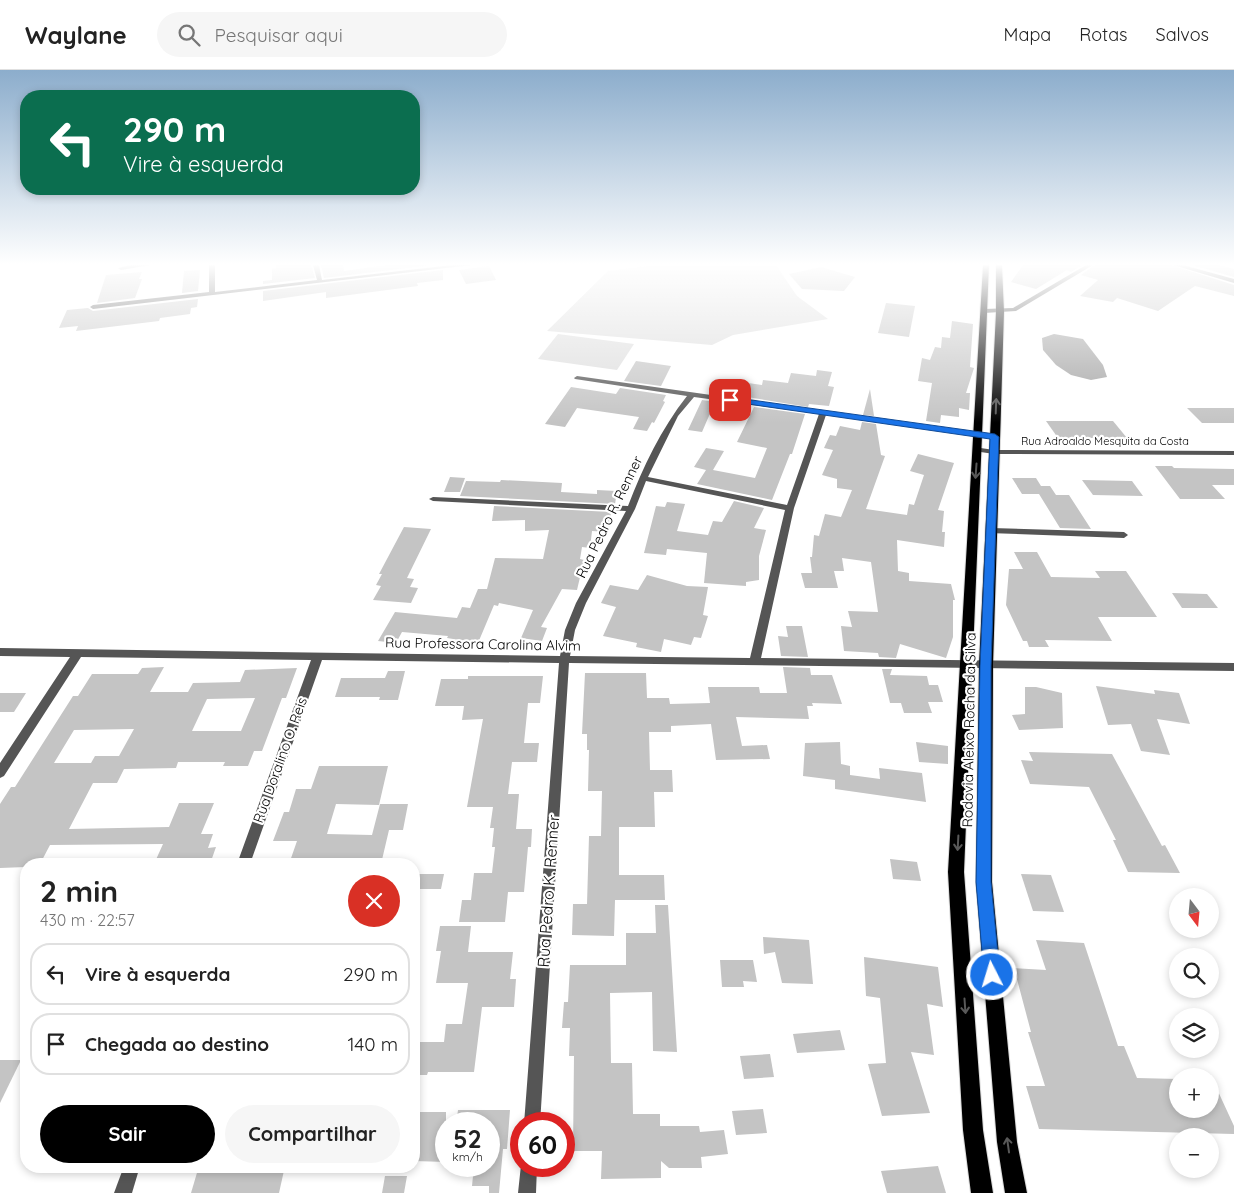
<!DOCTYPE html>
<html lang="pt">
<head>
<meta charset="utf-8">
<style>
	body { margin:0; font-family:Quicksand,sans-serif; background:#f6f6f6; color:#222; height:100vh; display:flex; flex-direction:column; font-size:19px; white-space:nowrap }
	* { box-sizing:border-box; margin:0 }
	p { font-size:16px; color:#767676 }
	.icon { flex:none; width:28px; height:28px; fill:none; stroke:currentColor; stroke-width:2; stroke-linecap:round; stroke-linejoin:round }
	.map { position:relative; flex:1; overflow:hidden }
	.panel { position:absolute; left:20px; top:788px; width:400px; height:315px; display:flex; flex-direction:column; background:#fff; border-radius:20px; box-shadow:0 2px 8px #0003 }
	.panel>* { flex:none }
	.guide { position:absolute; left:20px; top:20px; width:400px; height:105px; border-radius:20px; box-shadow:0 2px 8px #0003; background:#0b6e4f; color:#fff; overflow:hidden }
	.needle { width:32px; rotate:164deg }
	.buttons { position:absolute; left:1169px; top:818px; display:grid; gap:10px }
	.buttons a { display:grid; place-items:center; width:50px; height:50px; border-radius:50%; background:#fff; box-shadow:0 2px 8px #0003; font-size:25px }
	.speed { position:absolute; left:435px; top:1042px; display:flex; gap:10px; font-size:25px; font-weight:700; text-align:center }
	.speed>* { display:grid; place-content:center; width:65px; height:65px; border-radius:50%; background:#fff; box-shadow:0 2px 8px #0003; line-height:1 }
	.speed small { font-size:12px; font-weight:400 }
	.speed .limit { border:8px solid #d22; background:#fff; color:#111 }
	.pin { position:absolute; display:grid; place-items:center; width:42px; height:42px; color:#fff; margin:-21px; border-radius:10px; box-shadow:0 2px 8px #0006 }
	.me { position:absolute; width:55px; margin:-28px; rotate:355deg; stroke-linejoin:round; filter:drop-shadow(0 0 4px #0008) }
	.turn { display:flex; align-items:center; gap:18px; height:105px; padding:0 20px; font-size:22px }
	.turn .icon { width:65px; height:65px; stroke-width:2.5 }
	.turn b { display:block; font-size:35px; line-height:42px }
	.round { display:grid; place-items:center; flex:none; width:52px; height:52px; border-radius:26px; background:#f6f6f6 }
	.headline { display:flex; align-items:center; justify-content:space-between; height:85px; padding:0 20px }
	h1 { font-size:30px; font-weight:800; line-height:38px }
	.action { display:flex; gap:10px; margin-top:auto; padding:10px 20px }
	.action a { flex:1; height:58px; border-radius:30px; background:#000; color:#fff; font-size:20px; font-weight:800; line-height:58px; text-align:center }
	.action a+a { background:#f6f6f6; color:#222 }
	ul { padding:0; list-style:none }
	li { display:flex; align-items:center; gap:15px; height:62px; margin:0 10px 8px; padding:0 10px; border:2px solid #e0e0e0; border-radius:20px }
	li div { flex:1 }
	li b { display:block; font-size:19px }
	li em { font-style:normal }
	header { display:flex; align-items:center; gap:30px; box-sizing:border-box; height:70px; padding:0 25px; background:#fff; border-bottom:1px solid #e0e0e0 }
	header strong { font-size:24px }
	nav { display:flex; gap:28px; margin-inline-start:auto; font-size:18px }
	.search { width:350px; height:45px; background:#f6f6f6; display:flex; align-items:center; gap:12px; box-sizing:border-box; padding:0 18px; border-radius:28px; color:#767676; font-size:19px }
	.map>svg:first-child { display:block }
	.green { fill:#dcdcdc }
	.water { fill:#a3a3a3 }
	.building { fill:#c4c4c4; fill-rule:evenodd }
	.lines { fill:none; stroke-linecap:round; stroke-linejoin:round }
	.primary-casing { stroke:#dbdbdb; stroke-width:2 }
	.street { fill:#555; fill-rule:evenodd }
	.primary { fill:#000; fill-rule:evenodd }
	.oneway { stroke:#595959 }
	.route { fill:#1a73e8; stroke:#114b97 }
	.labels { text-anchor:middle; stroke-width:4.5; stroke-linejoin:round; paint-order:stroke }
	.far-street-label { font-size:11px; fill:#000; stroke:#fff }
	.street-label { font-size:14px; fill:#000; stroke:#fff }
	.near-street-label { font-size:16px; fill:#000; stroke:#fff }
</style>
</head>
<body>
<header>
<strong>Waylane</strong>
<div class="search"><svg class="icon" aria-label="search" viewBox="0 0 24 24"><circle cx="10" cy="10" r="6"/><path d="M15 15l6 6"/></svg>Pesquisar aqui</div>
<nav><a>Mapa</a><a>Rotas</a><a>Salvos</a></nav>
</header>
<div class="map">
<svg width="1234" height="1123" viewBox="0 0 1234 1123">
	<rect width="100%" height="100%" fill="#fff"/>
	<g class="green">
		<polygon points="655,195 776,195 797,226 828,249 733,265 712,275 547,261 608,201"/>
		<polygon points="558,264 634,274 617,300 538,289"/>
	</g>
	<polygon class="water" points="1054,264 1083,269 1103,295 1107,307 1091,310 1071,305 1056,295 1043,280 1042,268"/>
	<g class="building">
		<polygon points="276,195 311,195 315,208 263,214 263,211 272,210 272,199 276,198"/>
		<polygon points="321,195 343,195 344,201 386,195 432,195 324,208"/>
		<polygon points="1023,195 1082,195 1071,202 1067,200 1036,219 1011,212"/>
		<polygon points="1095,195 1171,195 1234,215 1234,226 1195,216 1158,241 1117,228 1113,232 1080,226 1098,210 1081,205"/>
		<polygon points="1192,195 1219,195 1234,199 1234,207"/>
		<polygon points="489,196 496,210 466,214 459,200"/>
		<polygon points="821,197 855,207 844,221 802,219 789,204"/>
		<polygon points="200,200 198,221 182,223 184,201"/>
		<polygon points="443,200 443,210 417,213 418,216 326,228 326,222 263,231 263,221"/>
		<polygon points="142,202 139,209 142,209 135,228 97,233 106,205"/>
		<polygon points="198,229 197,237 191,238 190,244 160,248 159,251 76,261 78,256 59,258 67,240 88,238 93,241"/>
		<polygon points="886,233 915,236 909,267 878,263"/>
		<polygon points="952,251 973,254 970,297 974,298 966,323 970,323 969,340 959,338 959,347 941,345 940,353 926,351 932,313 918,311 922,288 930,290 935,277 941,278 942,267 950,268"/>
		<polygon points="636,291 671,296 661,316 624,311"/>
		<polygon points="817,300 832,302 828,316 834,317 829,336 809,334 808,337 729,324 734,311 762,315 763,310 788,313 791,303 816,306"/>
		<polygon points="571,317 616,324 620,318 666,325 663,331 665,332 654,353 652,352 647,361 633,359 639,347 577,338 565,357 545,354"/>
		<polygon points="870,319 874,346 863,345"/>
		<polygon points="702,330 715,332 702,362 688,360"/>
		<polygon points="754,337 805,344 792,384 790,384 772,430 697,414 706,400 694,397 706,378 724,381 713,400 755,408 767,378 737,372"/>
		<polygon points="1187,338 1234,338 1234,353 1202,353"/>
		<polygon points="1046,351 1113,351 1127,368 1058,368"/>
		<polygon points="862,352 876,354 881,385 885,386 866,439 907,445 909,434 914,435 924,405 910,401 918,384 954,393 938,440 944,441 942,462 945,462 944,477 897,470 898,501 909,503 909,511 951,514 955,530 953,530 953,567 946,588 900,574 896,588 879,587 878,583 844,581 841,556 852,557 848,541 878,542 871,492 842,488 844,501 834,501 838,518 805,518 801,503 812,503 810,487 812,487 814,465 819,466 825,444 841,447 852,420 837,418 837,409 822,405 833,380 824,378 830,365 836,366 840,356 860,360"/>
		<polygon points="1155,396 1172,396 1174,398 1234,399 1234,415 1212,415 1225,429 1180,429"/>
		<polygon points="450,407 465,408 460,422 444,422"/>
		<polygon points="1012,408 1036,408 1041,416 1050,416 1056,425 1069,425 1091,459 1060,458 1039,424 1022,424"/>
		<polygon points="501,410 562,413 561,422 597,424 597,420 617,421 615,434 460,426 466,411 500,412"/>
		<polygon points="1082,410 1132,411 1143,426 1093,425"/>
		<polygon points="734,431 764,438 754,458 766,460 759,486 759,510 746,512 746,516 704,513 707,483 667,479 666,485 644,483 656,436 665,437 667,432 685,434 677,461 708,465 713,451 722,452"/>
		<polygon points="494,436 611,442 609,462 592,461 590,478 582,477 580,489 584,490 577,520 562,519 541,557 547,558 542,571 521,568 533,540 499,533 498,536 494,535 478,573 447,568 448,566 402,562 396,573 378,571 395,542 457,548 462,537 470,538 478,519 487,519 495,488 543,489 549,460 525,461 525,450 492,451"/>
		<polygon points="404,457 431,459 407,508 414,509 410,517 418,518 411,533 373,530 381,516 376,515 382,504 379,504"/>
		<polygon points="1014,482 1037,482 1051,507 1100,508 1095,501 1126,501 1157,547 1098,547 1112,571 1045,570 1049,577 1029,577 1027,571 1023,571 1006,535 1009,499 1023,499"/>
		<polygon points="647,505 687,516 708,517 703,545 708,546 701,568 694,567 691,575 664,569 661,582 636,577 637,573 603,566 616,537 601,533 610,515 638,520"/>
		<polygon points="1172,523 1207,524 1218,538 1182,538"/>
		<polygon points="786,556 802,556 808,587 781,586 778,566 788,567"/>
		<path d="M164,597L150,622H188L193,613L240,612L245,600L297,598L286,628H282L262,681H254L248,696H223L225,692H178L176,698L124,699L117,713H93L69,759L169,757L179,733H214L201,764H213L208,778L216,777L210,794H154L163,774L50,775L40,794H26V797L0,798V734L11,717H15L73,626H78L92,604H138L142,598ZM255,628L241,661H192L207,629ZM134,659L119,686H95L91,693H54L74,660Z"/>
		<polygon points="783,597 810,598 811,605 832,605 842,634 812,633 813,636 807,636 809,649 736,647 742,676 767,675 770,689 716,690 711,654 671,656 671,662 649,662 650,700 672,700 673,722 654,722 655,757 619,757 619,805 664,805 665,830 615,830 614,866 572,865 573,834 587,834 589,766 601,766 602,721 588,721 589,680 587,680 587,664 582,664 585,603 646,603 647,628 669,628 670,634 710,633 708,617 759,617 760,623 787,623"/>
		<polygon points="882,599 892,599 890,605 927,606 929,615 938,615 943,632 928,632 932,643 904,643 901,633 890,633"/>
		<polygon points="388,601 405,601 398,630 379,630 380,627 335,627 341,608 385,608"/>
		<polygon points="468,606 543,606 540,633 528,633 524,673 539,673 537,692 512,692 508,724 519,724 516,759 532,759 531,777 528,777 524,822 508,822 505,852 459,852 462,830 471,830 474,803 492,803 495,777 492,777 494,758 490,758 493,737 467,737 483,649 462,650 464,636 435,636 441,609 468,609"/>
		<polygon points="1096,616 1155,624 1154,620 1179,623 1190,654 1157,649 1170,685 1141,681 1131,654 1108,655"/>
		<polygon points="1025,617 1036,617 1062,623 1063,658 1019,660 1012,645 1025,644"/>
		<polygon points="0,623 26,623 14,642 0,642"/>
		<polygon points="840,672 841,694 850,696 850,705 880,709 879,698 922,703 926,732 835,719 835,710 803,706 805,673"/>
		<polygon points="916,672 948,676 948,694 919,692"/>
		<polygon points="1029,682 1112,684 1162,776 1165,775 1180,803 1128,802 1113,770 1116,770 1089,717 1030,714 1021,690 1033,691"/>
		<polygon points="319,696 388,696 379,735 336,734 327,764 372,765 380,734 408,734 403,760 389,760 381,794 289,794 297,771 273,771 284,742 289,742 296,719 311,719"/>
		<polygon points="890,789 917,792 921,811 893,809"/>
		<polygon points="419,804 444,804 441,819 416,819"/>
		<polygon points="1021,804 1051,805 1064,842 1033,841"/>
		<polygon points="655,835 668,835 677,982 653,981 652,922 610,923 611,993 632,993 633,1044 660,1044 660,1056 699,1056 700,1062 724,1060 728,1084 701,1087 702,1098 669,1098 661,1091 661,1108 601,1109 602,1081 573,1081 574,986 569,986 570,958 562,958 564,932 568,932 570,895 626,895 626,863 656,863"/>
		<polygon points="440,856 471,856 468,882 513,882 510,909 516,909 514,937 482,937 474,1002 428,1002 427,1005 414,1005 414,972 444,972 446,954 462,954 468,913 436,913 441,881 436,881"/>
		<polygon points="763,867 809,870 813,914 782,913 775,882 764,884"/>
		<polygon points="1036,870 1084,873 1118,976 1124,976 1137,1008 1178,1009 1178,1039 1210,1039 1210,1004 1234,1056 1234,1064 1039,1059 1026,1016 1045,1016 1028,962 1031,962 1014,898 1046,900"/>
		<polygon points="864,887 938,897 943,937 927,934 934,985 911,982 930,1043 882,1046 868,994 886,993 880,928 866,926"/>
		<polygon points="720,890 753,890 757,912 743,911 744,917 722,917"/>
		<polygon points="840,960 845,980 797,983 793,964"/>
		<polygon points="770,984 774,1007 744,1009 740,986"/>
		<polygon points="0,990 21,990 0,1033"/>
		<polygon points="763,1039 767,1063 736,1065 732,1041"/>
		<polygon points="458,1040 510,1040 507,1079 503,1079 499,1123 489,1123 489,1116 472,1116 474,1096 489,1096 489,1054 456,1054"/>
		<polygon points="414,1042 446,1042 446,1092 414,1091 418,1070 414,1070"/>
		<polygon points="199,1096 285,1096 279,1123 191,1123"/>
		<polygon points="938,1096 946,1123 887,1123 881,1101"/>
		<polygon points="385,1106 407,1106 404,1123 382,1123"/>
	</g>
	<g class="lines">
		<g class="primary-casing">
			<g id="primary">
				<polygon points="983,195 989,195 964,802 983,1060 993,1123 971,1123 963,1060 948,802"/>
				<polygon points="996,195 1002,195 1004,242 993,595 992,812 1017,1072 1027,1123 1005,1123 997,1072 976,812 979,595 996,242"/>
			</g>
		</g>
		<g class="street">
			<polygon points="130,195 151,195 121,200 118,198"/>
			<polygon points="209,195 215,195 215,222 317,210 313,195 319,195 322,210 452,195 472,195 93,239 90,237 93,235 209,222"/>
			<polygon points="1086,195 1093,195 1016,241 984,243 981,241 984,239 1013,238"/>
			<polygon points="1173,195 1183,195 1234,209 1234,213"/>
			<path d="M577,306L995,365L999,367L995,369L826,345L794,438L761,588L1234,593V601L569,593L540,1054H524L559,593L322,590L250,794H237L311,590L81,587L4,706L0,708V693L70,587L0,586V578L560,586L565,560L576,533L626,441L433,431L429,429L433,427L628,436C643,397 661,359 687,326L575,309L574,308ZM694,327L819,344L787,435L648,407L678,346ZM646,411L785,440L750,588L570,586L575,560L586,533L635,439Z"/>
			<polygon points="974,377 994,380 1234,381 1234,385 994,384 974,381"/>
			<polygon points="991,458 1124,462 1128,465 1124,468 988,463 987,461 988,459"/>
			<polygon points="521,1095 521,1096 537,1096 536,1123 518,1123"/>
			<polygon points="124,1096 140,1096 132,1123 114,1123"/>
		</g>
		<use href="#primary" class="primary"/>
	</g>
	<defs><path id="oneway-shaft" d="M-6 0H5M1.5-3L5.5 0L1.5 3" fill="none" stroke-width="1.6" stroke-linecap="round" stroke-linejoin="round" transform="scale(1.25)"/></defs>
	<g class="oneway">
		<use href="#oneway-shaft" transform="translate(996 336) rotate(-88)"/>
		<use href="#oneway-shaft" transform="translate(976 401) rotate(94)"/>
		<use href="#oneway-shaft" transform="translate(958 773) rotate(93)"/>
		<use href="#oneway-shaft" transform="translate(965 936) rotate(86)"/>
		<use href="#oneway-shaft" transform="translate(1008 1075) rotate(-98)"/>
	</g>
	<linearGradient id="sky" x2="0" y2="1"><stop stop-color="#8cadcc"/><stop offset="0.55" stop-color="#fff"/><stop offset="1" stop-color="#fff" stop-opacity="0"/></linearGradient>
	<rect width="1234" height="353" fill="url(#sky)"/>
	<polygon class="route" points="730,327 995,364 999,367 991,596 991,812 1000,905 998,911 992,913 986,911 984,905 976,812 980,596 990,369 727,331 727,328"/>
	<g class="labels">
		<g class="far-street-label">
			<text x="1105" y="375">Rua Adroaldo Mesquita da Costa</text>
		</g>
		<g class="street-label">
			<text transform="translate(609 447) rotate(-64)" y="5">Rua Pedro R. Renner</text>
			<text transform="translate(483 574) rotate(1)" y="5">Rua Professora Carolina Alvim</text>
			<text transform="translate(969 660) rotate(-89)" y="5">Rodovia Aleixo Rocha da Silva</text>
			<text transform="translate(280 690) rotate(-70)" y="5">Rua Doralino O. Reis</text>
		</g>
		<g class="near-street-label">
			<text transform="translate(548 821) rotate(-86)" y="6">Rua Pedro K. Renner</text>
		</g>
	</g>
</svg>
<div class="buttons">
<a><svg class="needle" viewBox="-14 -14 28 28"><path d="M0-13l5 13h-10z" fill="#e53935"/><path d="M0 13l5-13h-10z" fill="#767676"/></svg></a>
<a><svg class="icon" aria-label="search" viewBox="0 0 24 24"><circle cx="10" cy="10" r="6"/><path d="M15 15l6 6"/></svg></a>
<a><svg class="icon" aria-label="layers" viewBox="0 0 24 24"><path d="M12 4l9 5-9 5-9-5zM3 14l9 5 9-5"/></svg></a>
<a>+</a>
<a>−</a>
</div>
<div class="speed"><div>52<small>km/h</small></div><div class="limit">60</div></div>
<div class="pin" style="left:730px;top:330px;background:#d93025"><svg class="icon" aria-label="arrive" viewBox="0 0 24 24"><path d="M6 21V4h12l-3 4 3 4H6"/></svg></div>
<svg class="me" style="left:992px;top:905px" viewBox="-20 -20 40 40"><circle r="17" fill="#1a73e8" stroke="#fff" stroke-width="3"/><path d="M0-11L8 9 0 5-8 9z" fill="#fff"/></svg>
<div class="guide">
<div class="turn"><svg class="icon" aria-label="left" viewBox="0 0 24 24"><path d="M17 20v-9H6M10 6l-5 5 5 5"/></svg><div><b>290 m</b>Vire à esquerda</div></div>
</div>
<section class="panel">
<div class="headline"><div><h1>2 min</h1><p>430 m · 22:57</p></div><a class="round" style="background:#d93025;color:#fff"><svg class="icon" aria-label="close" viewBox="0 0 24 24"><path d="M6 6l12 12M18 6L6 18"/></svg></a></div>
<ul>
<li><svg class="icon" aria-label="left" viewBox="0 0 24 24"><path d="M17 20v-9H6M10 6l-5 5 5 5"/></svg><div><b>Vire à esquerda</b></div><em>290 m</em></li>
<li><svg class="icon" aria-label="arrive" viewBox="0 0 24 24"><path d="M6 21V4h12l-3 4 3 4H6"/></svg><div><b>Chegada ao destino</b></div><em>140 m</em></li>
</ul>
<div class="action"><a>Sair</a><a>Compartilhar</a></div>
</section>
</div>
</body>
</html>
